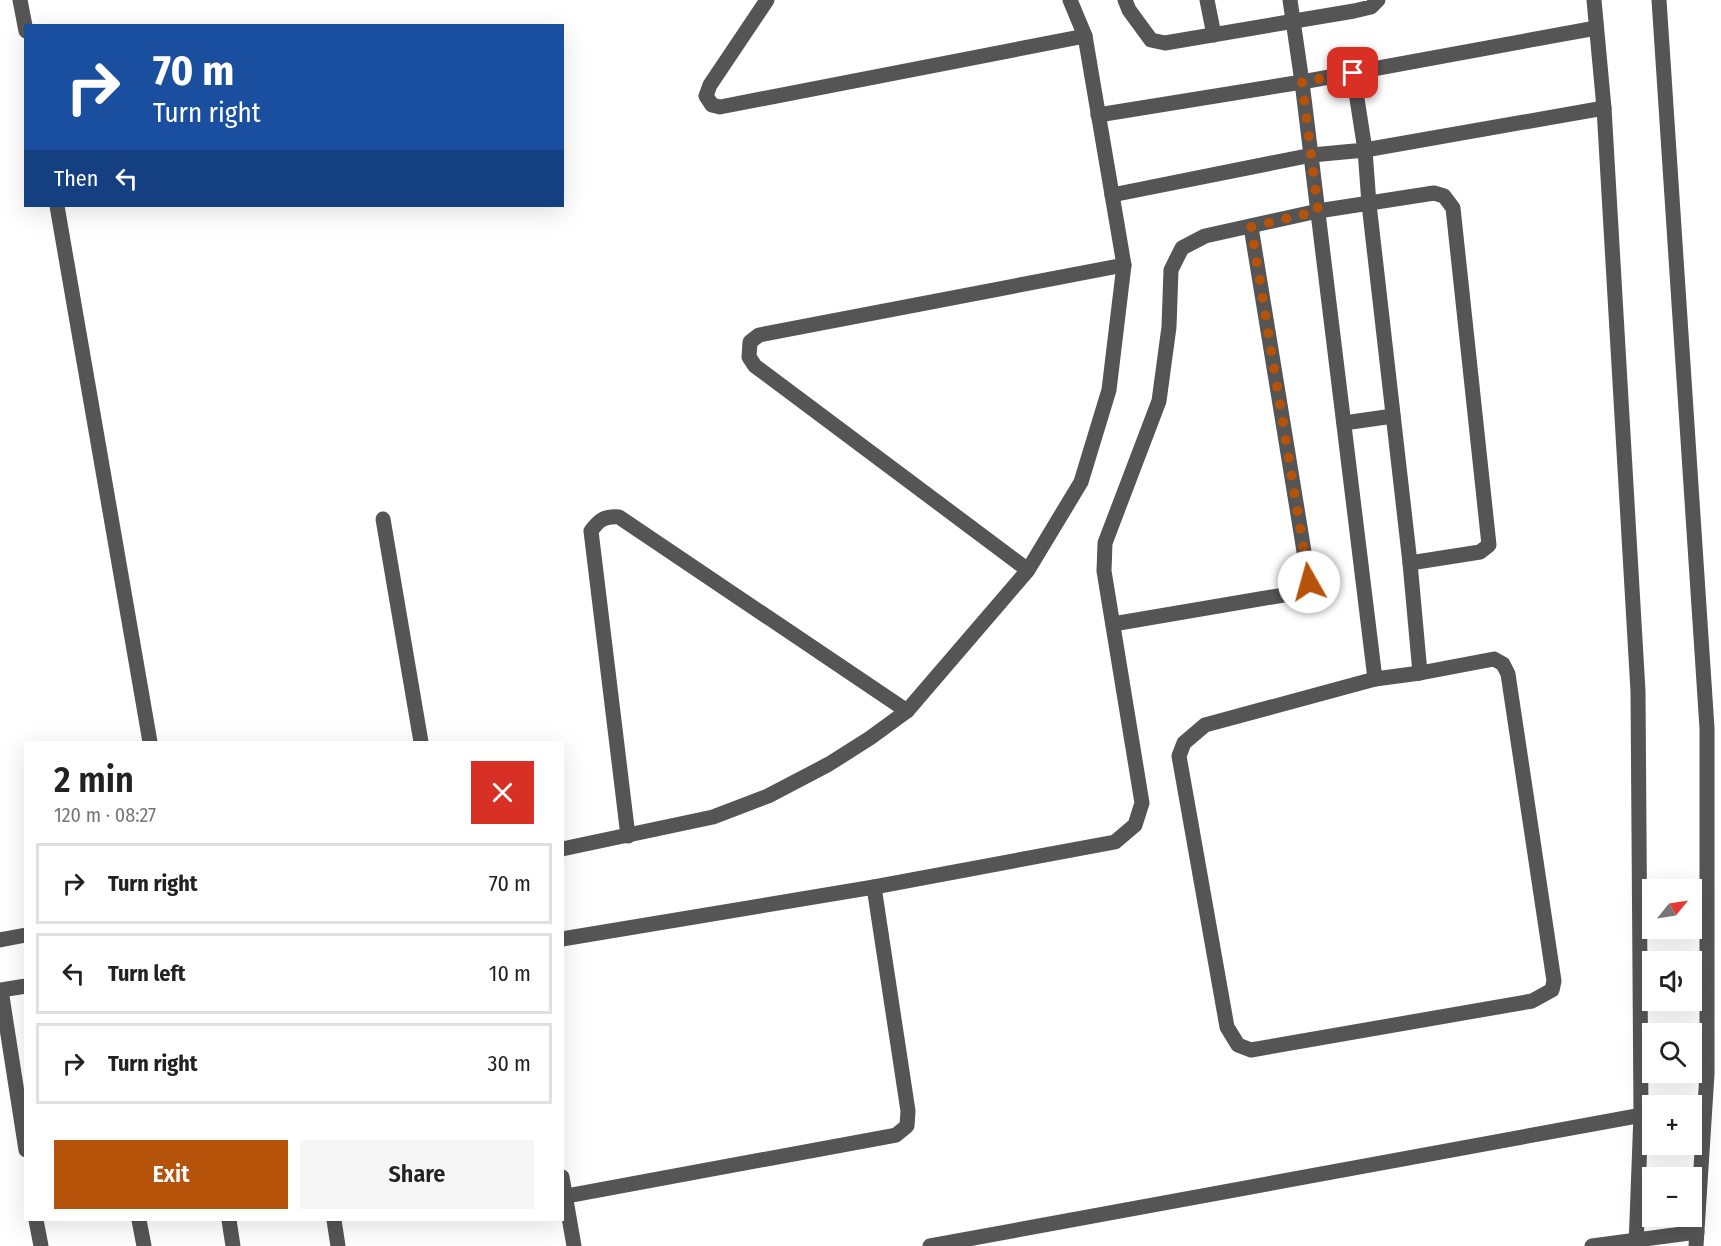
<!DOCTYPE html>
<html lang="en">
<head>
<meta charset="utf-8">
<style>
	body { margin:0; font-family:"Fira Sans Condensed",sans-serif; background:#f6f6f6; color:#222; height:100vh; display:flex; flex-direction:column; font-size:22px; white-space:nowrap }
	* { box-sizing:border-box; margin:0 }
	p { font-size:20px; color:#767676 }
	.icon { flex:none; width:33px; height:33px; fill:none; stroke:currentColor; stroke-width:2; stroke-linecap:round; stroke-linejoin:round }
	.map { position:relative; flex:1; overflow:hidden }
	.sheet { position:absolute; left:24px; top:741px; width:540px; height:480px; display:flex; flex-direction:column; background:#fff; border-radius:0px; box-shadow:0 6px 24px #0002 }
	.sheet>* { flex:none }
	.guide { position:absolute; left:24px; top:24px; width:540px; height:183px; border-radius:0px; box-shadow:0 6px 24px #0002; background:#1a4fa0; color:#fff; overflow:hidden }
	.needle { width:39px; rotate:60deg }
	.fabs { position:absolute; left:1642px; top:879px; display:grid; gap:12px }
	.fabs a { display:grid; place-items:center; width:60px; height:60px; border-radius:0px; background:#fff; box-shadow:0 6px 24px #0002; font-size:30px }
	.pin { position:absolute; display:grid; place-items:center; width:51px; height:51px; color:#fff; margin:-26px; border-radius:12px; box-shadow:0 3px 9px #0006 }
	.me { position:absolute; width:66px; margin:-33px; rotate:353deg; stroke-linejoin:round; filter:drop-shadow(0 0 4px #0008) }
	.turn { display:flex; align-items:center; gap:21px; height:126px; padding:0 30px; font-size:27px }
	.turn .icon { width:78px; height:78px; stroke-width:2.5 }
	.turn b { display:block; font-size:42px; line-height:51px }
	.then { display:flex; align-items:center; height:57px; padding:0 30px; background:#0003; gap:12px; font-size:22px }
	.round { display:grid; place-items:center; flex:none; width:63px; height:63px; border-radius:0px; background:#f6f6f6 }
	.head { display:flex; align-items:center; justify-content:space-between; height:102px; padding:0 30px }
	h1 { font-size:36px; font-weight:600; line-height:45px }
	.cta { display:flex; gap:12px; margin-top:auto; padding:12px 30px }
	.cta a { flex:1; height:69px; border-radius:0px; background:#b45309; color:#fff; font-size:24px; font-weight:600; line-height:69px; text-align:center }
	.cta a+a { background:#f6f6f6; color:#222 }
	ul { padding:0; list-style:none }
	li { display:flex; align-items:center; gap:18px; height:81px; margin:0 12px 9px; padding:0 18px; border:3px solid #e0e0e0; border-radius:0px }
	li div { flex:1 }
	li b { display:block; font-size:22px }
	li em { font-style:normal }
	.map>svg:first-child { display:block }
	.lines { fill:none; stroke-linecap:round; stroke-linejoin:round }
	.minor { stroke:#555; stroke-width:15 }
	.route { stroke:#b45309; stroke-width:10; stroke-dasharray:0 18 }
</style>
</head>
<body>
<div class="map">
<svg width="1721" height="1246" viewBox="0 0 1721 1246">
	<rect width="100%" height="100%" fill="#fff"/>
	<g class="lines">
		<g class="minor">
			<polyline points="20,0 26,31"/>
			<polyline points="767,0 710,85 706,96 712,105 720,107 1085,36 1124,265"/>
			<polyline points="1070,0 1085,36"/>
			<polyline points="1125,0 1129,10 1151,40 1165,43 1354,11 1371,7 1378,0"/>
			<polyline points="1207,0 1214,35"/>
			<polyline points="1290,0 1302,82 1375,679 1205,725 1184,743 1179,756 1227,1027 1238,1045 1251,1050 1532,1001 1552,990 1554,981 1508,674 1503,664 1494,659 1420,673 1410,563 1369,204 1365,150 1604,108"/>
			<polyline points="1594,0 1604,108 1638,691 1641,1114 1636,1246"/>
			<polyline points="1659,0 1707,728 1707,1074 1696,1246"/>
			<polyline points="1098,115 1302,82 1596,28"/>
			<polyline points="1112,195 1312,155 1365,150 1353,73"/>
			<polyline points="57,206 150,742"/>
			<polyline points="1344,423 1393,416"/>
			<polyline points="383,519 421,742"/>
			<polyline points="1113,624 1301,592 1309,582 1251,227"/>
			<polyline points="1375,679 1420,673"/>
			<path d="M628,836L591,531C599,520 604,516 619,517L907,711"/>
			<polyline points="562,849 713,817 768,796 829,764 870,738 907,711 1028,570 1081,482 1109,390 1124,265 759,335 750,342 749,357 755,366 1028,570"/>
			<polyline points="562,939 874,887 1115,842 1135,825 1142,803 1104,571 1105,543 1159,401 1169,327 1171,270 1182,248 1205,236 1318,211 1434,193 1444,196 1453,208 1489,545 1480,552 1410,563"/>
			<polyline points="0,940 26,935"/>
			<polyline points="26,986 1,990 26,1150"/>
			<polyline points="562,1177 574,1246"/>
			<polyline points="566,1196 896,1135 907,1126 908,1111 874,887"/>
			<polyline points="36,1220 41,1246"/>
			<polyline points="139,1220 144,1246"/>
			<polyline points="229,1220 233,1246"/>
			<polyline points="334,1220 338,1246"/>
			<polyline points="930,1246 1653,1113"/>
			<polyline points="1592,1246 1697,1232"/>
		</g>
	</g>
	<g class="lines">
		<polyline class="route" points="1309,582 1251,227 1318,211 1302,82 1353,73"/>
	</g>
</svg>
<div class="fabs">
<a><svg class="needle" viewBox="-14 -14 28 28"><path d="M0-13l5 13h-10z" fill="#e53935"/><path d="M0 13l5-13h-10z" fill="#767676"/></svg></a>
<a><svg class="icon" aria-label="sound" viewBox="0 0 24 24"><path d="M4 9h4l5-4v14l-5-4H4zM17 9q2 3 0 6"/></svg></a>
<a><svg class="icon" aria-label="search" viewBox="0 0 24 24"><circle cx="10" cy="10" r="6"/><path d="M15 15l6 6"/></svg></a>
<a>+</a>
<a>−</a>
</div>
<div class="pin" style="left:1353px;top:73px;background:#d93025"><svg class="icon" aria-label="arrive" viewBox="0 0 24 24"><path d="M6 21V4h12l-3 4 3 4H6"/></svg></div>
<svg class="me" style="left:1309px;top:582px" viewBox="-20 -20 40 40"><circle r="19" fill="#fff"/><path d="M0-13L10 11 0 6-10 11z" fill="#b45309"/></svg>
<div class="guide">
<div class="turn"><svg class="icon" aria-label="right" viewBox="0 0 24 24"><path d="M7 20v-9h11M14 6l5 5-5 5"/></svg><div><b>70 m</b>Turn right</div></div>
<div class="then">Then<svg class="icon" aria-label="left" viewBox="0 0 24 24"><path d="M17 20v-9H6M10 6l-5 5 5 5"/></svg></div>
</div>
<section class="sheet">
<div class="head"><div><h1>2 min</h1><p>120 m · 08:27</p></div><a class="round" style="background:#d93025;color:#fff"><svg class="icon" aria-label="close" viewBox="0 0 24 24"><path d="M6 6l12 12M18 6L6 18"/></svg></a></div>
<ul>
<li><svg class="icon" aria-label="right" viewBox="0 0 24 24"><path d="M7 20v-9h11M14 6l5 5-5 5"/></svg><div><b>Turn right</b></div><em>70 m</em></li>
<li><svg class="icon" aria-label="left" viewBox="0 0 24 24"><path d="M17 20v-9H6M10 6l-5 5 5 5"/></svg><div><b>Turn left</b></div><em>10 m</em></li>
<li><svg class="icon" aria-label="right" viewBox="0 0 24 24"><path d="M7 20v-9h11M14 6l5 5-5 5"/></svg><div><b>Turn right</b></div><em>30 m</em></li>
</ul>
<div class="cta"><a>Exit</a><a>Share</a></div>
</section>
</div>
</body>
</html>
